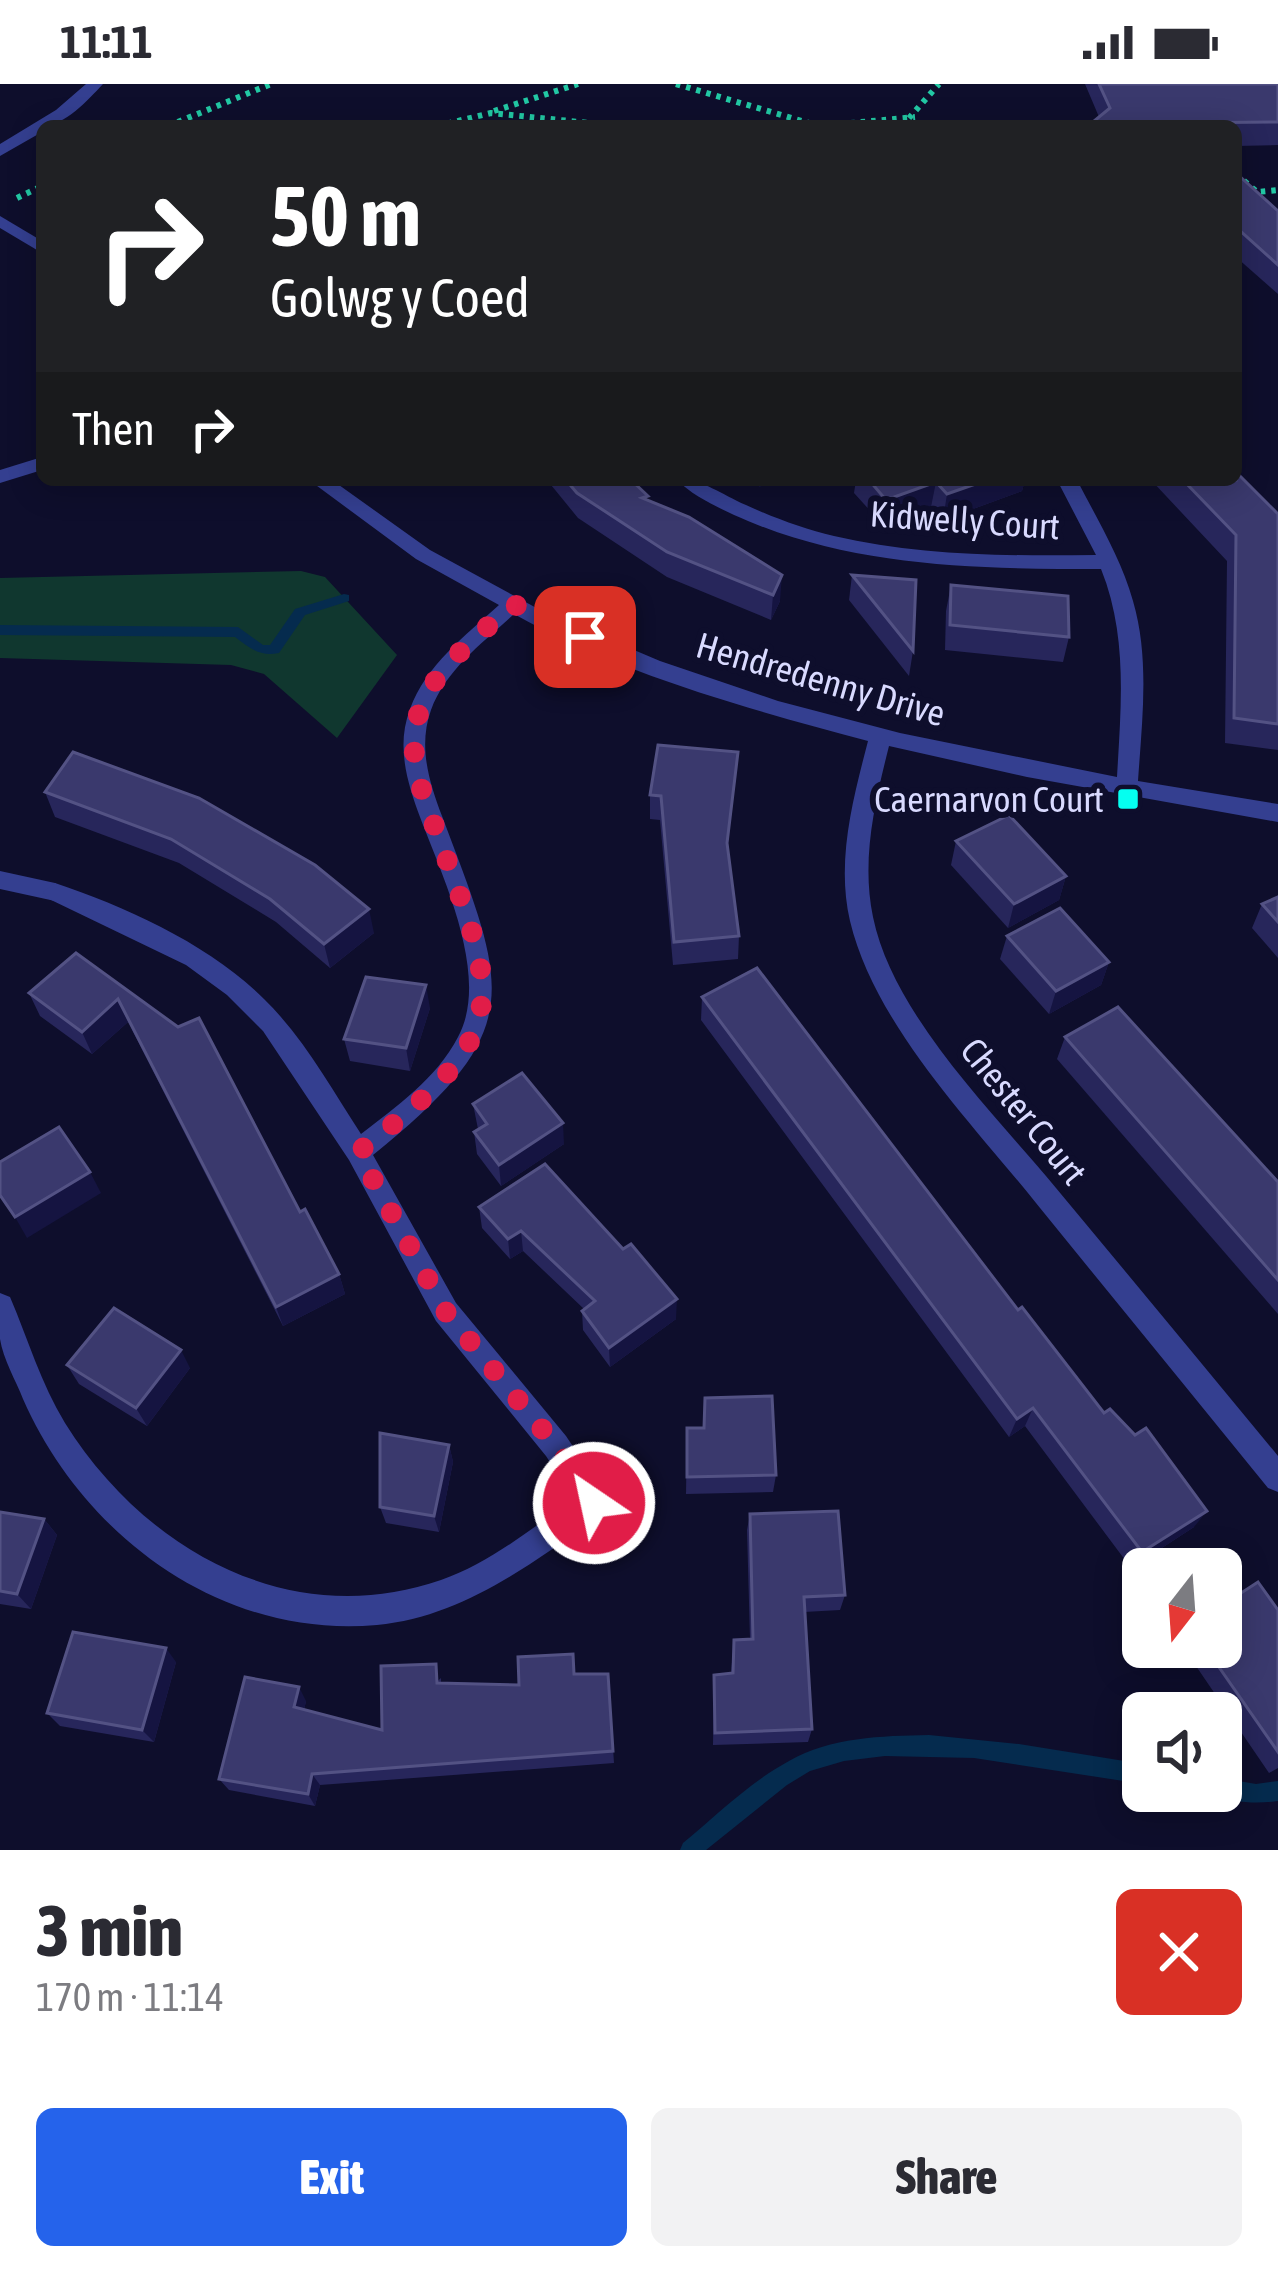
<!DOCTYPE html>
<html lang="en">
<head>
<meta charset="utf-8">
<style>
	body { margin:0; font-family:"Asap Condensed",sans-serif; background:#f2f2f3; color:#2b2b33; height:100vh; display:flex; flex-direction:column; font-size:45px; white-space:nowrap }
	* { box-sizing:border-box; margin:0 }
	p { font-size:39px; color:#7c7c81 }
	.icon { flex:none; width:66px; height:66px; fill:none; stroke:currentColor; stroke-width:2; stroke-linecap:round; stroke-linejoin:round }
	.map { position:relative; height:1766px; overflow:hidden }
	.drawer { display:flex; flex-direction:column; background:#fff; flex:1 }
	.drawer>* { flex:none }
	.banner { position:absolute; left:36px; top:36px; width:1206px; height:366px; border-radius:18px; box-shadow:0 6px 30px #0003; background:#202124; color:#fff; overflow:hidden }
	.needle { width:78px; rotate:197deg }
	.fabs { position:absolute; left:1122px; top:1464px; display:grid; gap:24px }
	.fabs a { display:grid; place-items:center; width:120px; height:120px; border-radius:18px; background:#fff; box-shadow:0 6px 30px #0003; font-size:60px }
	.pin { position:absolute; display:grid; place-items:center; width:102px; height:102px; color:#fff; margin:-51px; border-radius:24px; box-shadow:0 6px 18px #0006 }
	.me { position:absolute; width:132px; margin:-66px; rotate:326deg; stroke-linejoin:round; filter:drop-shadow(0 0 9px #0008) }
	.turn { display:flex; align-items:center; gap:42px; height:252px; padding:0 36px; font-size:54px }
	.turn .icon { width:156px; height:156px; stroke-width:2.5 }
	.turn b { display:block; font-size:84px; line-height:102px }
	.then { display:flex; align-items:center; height:114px; padding:0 36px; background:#0003; gap:24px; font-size:45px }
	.round { display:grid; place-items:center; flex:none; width:126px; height:126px; border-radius:18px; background:#f2f2f3 }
	.summary { display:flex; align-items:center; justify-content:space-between; height:204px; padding:0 36px }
	h1 { font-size:72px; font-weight:800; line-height:90px }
	.primary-button { display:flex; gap:24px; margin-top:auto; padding:24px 36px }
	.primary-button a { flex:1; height:138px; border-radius:18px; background:#2563eb; color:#fff; font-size:48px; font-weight:800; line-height:138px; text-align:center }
	.primary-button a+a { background:#f2f2f3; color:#2b2b33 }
	.status { display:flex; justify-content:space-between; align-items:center; height:84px; padding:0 60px; background:#fff; direction:ltr }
	.status svg { height:33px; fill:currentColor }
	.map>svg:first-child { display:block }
	.green { fill:#10372f }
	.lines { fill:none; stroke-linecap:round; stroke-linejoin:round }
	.stream { fill:#052b4e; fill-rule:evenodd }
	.path { stroke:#22c9a5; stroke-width:6; stroke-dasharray:4.5 6; stroke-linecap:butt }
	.service { fill:#343f90; fill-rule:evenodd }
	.minor { fill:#343f90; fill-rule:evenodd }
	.wall { fill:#27265b }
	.shaded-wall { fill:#151441 }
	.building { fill:#3a396d; stroke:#535284; stroke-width:3 }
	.route { stroke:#e11d48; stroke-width:21; stroke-dasharray:0 37.8 }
	.poi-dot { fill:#05fff0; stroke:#0e0e2c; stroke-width:4.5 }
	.labels { text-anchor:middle; stroke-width:12; stroke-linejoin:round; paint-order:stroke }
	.street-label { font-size:36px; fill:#d9daff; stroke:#0e0e2c }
	.poi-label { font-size:36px; fill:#d9daff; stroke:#0e0e2c; text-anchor:end }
</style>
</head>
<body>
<div class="status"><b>11:11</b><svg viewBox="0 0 49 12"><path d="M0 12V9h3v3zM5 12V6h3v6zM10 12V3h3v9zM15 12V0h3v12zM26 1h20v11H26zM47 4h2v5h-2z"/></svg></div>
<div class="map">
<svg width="1278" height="1766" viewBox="0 0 1278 1766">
	<rect width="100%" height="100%" fill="#0e0e2c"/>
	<polygon class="green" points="301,487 325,493 397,571 337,654 264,590 231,581 0,574 0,494"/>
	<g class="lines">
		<g class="stream">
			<path d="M344,510L349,511V517L305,531L279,569C259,573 250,564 235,553L0,551V541L238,543L263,561H270L295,525Z"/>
			<path d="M929,1651L1019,1660L1143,1680V1700L974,1674L885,1672L844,1677L810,1687L787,1701L706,1766H680L683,1759C717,1731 750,1698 789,1677C831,1653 881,1652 929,1651Z"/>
			<path d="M1221,1694L1256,1700L1278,1697V1717C1256,1720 1235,1719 1214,1711L1212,1707H1221Z"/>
		</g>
		<g class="path">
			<polyline points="676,0 819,42"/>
			<polyline points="494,27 578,0"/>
			<polyline points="168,42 271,0"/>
			<polyline points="437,42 491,29 619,42"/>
			<polyline points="819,42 915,33"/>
			<polyline points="902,42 939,0"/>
			<polyline points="1236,90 1257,108 1278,106"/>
			<polyline points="17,114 42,102"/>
		</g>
		<polygon class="service" points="0,787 55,799 67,808 55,817 0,805"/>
		<g class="minor">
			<path d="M86,0H103C87,17 66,41 42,42V48L0,72V60L56,26Z"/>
			<polygon points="0,132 42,157 42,169 0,144"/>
			<polygon points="42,373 42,386 0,399 0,386"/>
			<path d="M309,396H332L430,466L542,527L660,577L778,617L900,649L1117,693C1121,622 1128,552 1101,485C982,485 860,484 748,437C725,427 695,414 677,396C706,396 720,410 746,421C774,434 804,445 834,452C919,472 1009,472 1096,471L1057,396H1077C1097,435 1121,474 1133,517C1150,575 1142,637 1138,697L1278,720V738L1027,693L889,662C875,718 861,775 873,833C893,931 994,1029 1056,1104C1130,1193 1204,1282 1278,1372V1408L1268,1404C1191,1309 1113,1214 1036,1119C971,1038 875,941 850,837C836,777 853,715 868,657C749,625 623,591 514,530C484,558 446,585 431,626C418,662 429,698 442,732C508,907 529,945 373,1071L456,1219L566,1352L604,1409L609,1419L604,1429C535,1477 464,1533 377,1541C222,1555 84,1453 23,1315C16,1297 3,1275 0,1255C0,1241 0,1224 0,1209L10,1213C28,1255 41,1300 65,1339C145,1467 291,1548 441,1496C490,1479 532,1444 574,1415L546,1372L436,1237L349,1076L263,947L227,911L186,881L47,814L43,808L55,799C127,823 210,861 264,915C304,954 331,1004 361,1050C396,1023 437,994 458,953C491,892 442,792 420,733C407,698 396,662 410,625C426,581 465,552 499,521L416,475Z"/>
		</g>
	</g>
	<g class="wall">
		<polygon points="1085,0 1278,0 1278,61 1236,62 1236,42 1088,42 1099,33"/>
		<polygon points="1236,89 1278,127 1278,210 1236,173"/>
		<polygon points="547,396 631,396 648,417 780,517 771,536 667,493 578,434"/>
		<polygon points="856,396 1025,396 1022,407 943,436 931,423 883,441 854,409"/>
		<polygon points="1151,396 1236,396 1278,430 1278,666 1225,659 1227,477"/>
		<polygon points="852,491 913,567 909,592 849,516"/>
		<polygon points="951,501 1069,553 1063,578 945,566 946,527"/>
		<polygon points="73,668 374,849 330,884 276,838 179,779 55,733 45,708"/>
		<polygon points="736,692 727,765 739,852 738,875 673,881 660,736 650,735 650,711"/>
		<polygon points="956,757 1066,792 1059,816 1008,844 951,781"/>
		<polygon points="1278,813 1278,874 1252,844 1262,820"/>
		<polygon points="1007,852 1109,878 1101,901 1049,930 1000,875"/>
		<polygon points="76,869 300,1128 339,1190 345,1210 283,1242 128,938 92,970 40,932 29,909"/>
		<polygon points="702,913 1018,1226 1194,1443 1131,1484 1025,1342 1009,1353 701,936"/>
		<polygon points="430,924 410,987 350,977 344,955"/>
		<polygon points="1065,953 1278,1098 1278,1230 1057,975"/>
		<polygon points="473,1020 564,1060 501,1102 477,1070 474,1048 478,1045"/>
		<polygon points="479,1123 623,1165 676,1235 610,1283 583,1246 582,1227 584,1225 523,1167 510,1175 482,1144"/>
		<polygon points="67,1281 190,1284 147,1342 79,1300"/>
		<polygon points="687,1344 776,1391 773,1408 686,1410"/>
		<polygon points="449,1361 453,1378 439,1448 386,1439 380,1423"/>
		<polygon points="0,1428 44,1435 57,1451 31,1525 0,1520"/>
		<polygon points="750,1430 845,1511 840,1526 804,1528 812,1645 808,1658 713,1661 714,1591 731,1589 734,1556 750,1555 747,1446"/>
		<polygon points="1278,1526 1278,1684 1269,1689 1183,1563 1221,1563"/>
		<polygon points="176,1578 154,1658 60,1642 47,1629"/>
		<polygon points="575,1590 608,1590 614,1679 320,1701 315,1722 229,1706 219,1695 306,1617 304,1626 382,1646 441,1594 441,1599 519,1601"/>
	</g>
	<g class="shaded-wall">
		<polygon points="759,396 780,396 759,403"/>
		<polygon points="987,396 1025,396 1022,407 943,436 947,410"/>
		<polygon points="936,398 931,423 883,441 886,416"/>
		<polygon points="782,491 780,517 771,536 773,511"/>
		<polygon points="1066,792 1059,816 1008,844 1014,820"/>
		<polygon points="369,825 374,849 330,884 324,860"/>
		<polygon points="1109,878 1101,901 1049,930 1056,907"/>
		<polygon points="426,901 430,924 410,987 406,964"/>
		<polygon points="118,915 128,938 92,970 82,948"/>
		<polygon points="563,1039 564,1060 501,1102 499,1081"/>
		<polygon points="90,1088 101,1109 27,1154 15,1133"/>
		<polygon points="521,1147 523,1167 510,1175 508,1155"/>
		<polygon points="339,1190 345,1210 283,1242 276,1223"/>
		<polygon points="677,1215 676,1235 610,1283 609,1264"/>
		<polygon points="181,1266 190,1284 147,1342 136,1324"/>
		<polygon points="1033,1324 1025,1342 1009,1353 1017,1335"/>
		<polygon points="449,1361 453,1378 439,1448 434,1432"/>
		<polygon points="1207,1427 1194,1443 1131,1484 1142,1468"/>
		<polygon points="44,1435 57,1451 31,1525 17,1510"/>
		<polygon points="166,1564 176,1578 154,1658 142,1646"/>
		<polygon points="299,1603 306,1617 302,1636 294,1623"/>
		<polygon points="312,1690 320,1701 315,1722 308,1710"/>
	</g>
	<g class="building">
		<polygon points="1099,0 1278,0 1278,38 1179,39 1183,42 1088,42 1110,24"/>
		<polygon points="1236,89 1278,127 1278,181 1236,143"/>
		<polygon points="1236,388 1278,430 1278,640 1234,634 1236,451 1183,396 1236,396"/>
		<polygon points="566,396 631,396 648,412 642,414 689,433 782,491 773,511 667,468 577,409"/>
		<polygon points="869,396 987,396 947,410 936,398 886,416"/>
		<polygon points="852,491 916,496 913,567"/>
		<polygon points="951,501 1068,512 1069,553 950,541"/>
		<polygon points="658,661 738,668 727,759 739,852 674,858 661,712 650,711"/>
		<polygon points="73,668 199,714 315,781 369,825 324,860 270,815 171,755 45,708"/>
		<polygon points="1009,731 1066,792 1014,820 956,757"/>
		<polygon points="1278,813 1278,838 1262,820"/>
		<polygon points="1060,824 1109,878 1056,907 1007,852"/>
		<polygon points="76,869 178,943 199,934 300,1128 305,1125 339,1190 276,1223 118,915 82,948 29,909"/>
		<polygon points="757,884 1018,1226 1022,1223 1104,1329 1110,1325 1135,1351 1146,1344 1207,1427 1142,1468 1033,1324 1017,1335 702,913"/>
		<polygon points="366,893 426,901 406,964 344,955"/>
		<polygon points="1118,923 1278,1098 1278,1196 1065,953"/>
		<polygon points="522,989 563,1039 499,1081 474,1048 487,1040 473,1020"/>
		<polygon points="59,1043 90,1088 15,1133 0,1111 0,1078"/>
		<polygon points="545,1080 623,1165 631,1160 677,1215 609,1264 582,1227 595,1217 521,1147 508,1155 479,1123"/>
		<polygon points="114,1224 181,1266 136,1324 67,1281"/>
		<polygon points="772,1312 776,1391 687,1393 687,1344 704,1344 705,1314"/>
		<polygon points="380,1349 449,1361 434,1432 380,1423"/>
		<polygon points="838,1427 845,1511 804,1513 812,1645 715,1649 714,1591 733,1589 734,1556 753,1555 750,1430"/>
		<polygon points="0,1428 44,1435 17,1510 0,1507"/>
		<polygon points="1258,1498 1278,1526 1278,1668 1205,1563 1221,1563 1221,1522"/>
		<polygon points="73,1548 166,1564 142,1646 47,1629"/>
		<polygon points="573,1570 574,1590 608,1590 613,1667 312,1690 308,1710 219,1695 245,1593 299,1603 294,1623 382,1646 381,1582 436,1580 437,1599 519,1601 518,1573"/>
	</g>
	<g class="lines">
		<path class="route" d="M585,553L513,520C479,552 434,583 419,629C407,665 419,701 432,735C497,915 523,942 358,1068L446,1228L556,1362L594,1419"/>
	</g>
	<rect class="poi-dot" x="1116" y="703" width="24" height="24" rx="6"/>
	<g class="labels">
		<g class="street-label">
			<text transform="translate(965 436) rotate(4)" y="13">Kidwelly Court</text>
			<text transform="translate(821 595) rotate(16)" y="13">Hendredenny Drive</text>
			<text transform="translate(1024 1027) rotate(51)" y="13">Chester Court</text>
		</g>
		<g class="poi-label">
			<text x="1104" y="728">Caernarvon Court</text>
		</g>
	</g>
</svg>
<div class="fabs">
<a><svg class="needle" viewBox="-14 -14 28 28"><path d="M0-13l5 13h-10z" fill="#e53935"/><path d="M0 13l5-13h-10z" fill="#7c7c81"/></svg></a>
<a><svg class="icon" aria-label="sound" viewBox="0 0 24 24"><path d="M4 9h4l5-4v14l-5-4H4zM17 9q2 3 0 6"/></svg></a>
</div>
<div class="pin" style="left:585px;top:553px;background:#d93025"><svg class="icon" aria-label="arrive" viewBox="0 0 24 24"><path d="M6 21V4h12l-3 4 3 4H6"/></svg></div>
<svg class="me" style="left:594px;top:1419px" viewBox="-20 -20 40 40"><circle r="17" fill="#e11d48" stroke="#fff" stroke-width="3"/><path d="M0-11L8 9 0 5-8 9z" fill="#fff"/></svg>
<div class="banner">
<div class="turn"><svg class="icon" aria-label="right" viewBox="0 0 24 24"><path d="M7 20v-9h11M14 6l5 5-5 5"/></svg><div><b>50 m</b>Golwg y Coed</div></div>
<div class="then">Then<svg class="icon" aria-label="right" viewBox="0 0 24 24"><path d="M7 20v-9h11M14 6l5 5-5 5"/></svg></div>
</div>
</div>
<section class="drawer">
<div class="summary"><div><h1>3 min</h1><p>170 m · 11:14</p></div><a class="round" style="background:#d93025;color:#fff"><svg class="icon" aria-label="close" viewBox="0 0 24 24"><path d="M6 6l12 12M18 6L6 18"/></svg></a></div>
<div class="primary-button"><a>Exit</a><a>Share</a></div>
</section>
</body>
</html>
